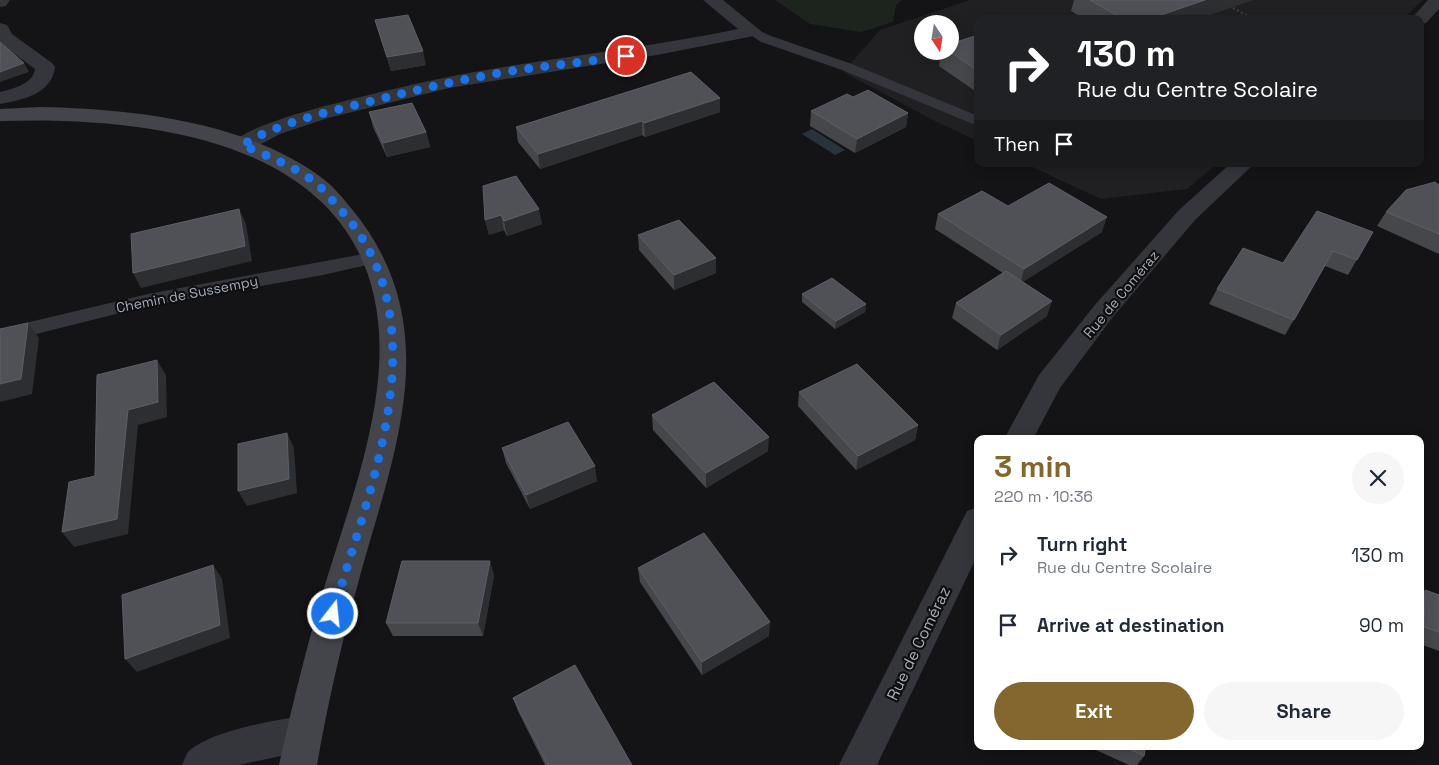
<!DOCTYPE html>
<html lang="en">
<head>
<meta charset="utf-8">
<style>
	body { margin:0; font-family:"Space Grotesk",sans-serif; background:#f6f6f7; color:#1f2937; height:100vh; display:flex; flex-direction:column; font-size:19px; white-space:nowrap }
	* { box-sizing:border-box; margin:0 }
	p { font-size:16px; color:#747a83 }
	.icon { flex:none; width:28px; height:28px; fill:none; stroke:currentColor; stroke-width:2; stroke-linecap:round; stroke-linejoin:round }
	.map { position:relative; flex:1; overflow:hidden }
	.panel { position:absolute; left:974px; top:435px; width:450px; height:315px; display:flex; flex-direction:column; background:#fff; border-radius:10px; box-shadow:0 2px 12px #0003 }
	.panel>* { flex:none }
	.guide { position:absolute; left:974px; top:15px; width:450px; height:152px; border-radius:10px; box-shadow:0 2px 12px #0003; background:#202124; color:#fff; overflow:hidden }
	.needle { width:32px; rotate:168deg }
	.buttons { position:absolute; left:914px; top:15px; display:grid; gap:10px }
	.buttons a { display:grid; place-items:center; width:45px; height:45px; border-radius:50%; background:#fff; box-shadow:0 2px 12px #0003; font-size:25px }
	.pin { position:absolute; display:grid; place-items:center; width:42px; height:42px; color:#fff; margin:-21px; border:2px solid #fff; border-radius:50%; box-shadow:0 1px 5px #0007 }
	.me { position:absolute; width:55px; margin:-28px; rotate:16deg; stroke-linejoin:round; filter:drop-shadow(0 0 4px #0008) }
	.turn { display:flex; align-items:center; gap:18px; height:105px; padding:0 20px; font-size:22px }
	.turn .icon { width:65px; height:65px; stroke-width:2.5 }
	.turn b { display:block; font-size:35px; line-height:42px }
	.then { display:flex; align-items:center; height:48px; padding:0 20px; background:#0003; gap:10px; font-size:19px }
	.round { display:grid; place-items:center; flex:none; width:52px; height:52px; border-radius:26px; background:#f6f6f7 }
	.overview { display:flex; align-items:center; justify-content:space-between; height:85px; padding:0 20px }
	h1 { font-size:30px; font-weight:700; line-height:38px; color:#84672e }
	.cta { display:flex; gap:10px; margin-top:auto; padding:10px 20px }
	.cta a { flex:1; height:58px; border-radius:30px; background:#84672e; color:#fff; font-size:20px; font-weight:700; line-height:58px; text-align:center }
	.cta a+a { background:#f6f6f7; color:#1f2937 }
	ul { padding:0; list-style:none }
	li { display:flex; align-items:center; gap:15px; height:70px; padding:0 20px }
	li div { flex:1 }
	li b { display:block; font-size:19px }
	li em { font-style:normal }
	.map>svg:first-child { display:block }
	.built { fill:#202023; fill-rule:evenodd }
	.green { fill:#1c241d }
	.water { fill:#29333b }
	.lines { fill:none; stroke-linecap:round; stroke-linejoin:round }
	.path { stroke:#3b3d42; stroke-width:2.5; stroke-dasharray:2 2.5; stroke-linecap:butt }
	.lane { fill:#35363b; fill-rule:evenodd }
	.street { fill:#35363b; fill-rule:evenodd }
	.secondary { fill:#43454b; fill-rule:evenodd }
	.wall { fill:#45474b }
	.shaded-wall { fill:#2d2e31 }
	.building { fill:#505157; stroke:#5d5f66 }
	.route { stroke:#1a73e8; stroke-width:9; stroke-dasharray:0 16.2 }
	.labels { text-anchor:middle; stroke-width:4.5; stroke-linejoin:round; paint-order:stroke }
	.street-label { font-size:14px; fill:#a5abb7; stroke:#0f0f11 }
	.near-street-label { font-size:16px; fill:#a5abb7; stroke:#0f0f11 }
</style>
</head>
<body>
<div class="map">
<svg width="1439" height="765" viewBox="0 0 1439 765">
	<rect width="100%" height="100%" fill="#141416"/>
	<g class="built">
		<path d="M970,0H1423L1403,19H978L977,141L935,121L843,72L880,30ZM922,24H950V51H922Z"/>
		<polygon points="1026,164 1216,164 1187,189 1101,199"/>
	</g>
	<polygon class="green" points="775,0 902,0 896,5 893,22 861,32 810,24"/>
	<polygon class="water" points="812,129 845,150 835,155 802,134"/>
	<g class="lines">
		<polyline class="path" points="1233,8 1253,19"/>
		<g class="lane">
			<polygon points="752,27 771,36 852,64 978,116 978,126 842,70 761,42 745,31"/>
			<polygon points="374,252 380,254 383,258 380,262 323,275 148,306 0,343 0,329 148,294"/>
		</g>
		<g class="street">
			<polygon points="0,0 10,0 6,6 0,7"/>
			<path d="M703,0H723L761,31L759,35L657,55L449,88L328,118L280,134L250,150L242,151L234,150L231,145C243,128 303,112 325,106C376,93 428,80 480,71C566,56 652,47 738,29Z"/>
			<polygon points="1428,0 1439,0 1439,9 1426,23 1420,24 1420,19 1411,19"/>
			<path d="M0,23L7,25L12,34L52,63L55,67C52,94 22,100 0,104V92C13,89 33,84 35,69L0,43Z"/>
			<polygon points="1230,164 1254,164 1195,220 1112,318 1060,388 1033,439 1004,439 1039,375 1094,306 1179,210"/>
			<polygon points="978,507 978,554 877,765 839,765 967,511"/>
			<path d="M304,715L317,720L322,733L317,746L304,751L239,765H182C184,761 186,754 189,751C215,729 271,722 304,715Z"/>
		</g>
		<path class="secondary" d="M40,107C133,109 245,121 322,178C333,186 342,197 351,208C395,261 411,319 405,388C399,452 377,514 360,576C343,638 328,701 317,765H279C293,701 309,637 328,575C347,514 369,453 377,389C406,153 181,115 0,121V109Z"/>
	</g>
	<g class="wall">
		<polygon points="1074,0 1252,0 1198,19 1084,19 1071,11"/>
		<polygon points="375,20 426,65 391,71"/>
		<polygon points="978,35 978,93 939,66 941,51 950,51"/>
		<polygon points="853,97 908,113 906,127 855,153 810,126 811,111"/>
		<polygon points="369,112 426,132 430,147 387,157 373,127"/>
		<polygon points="720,112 645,137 642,135 540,169 518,142 516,127"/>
		<polygon points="516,176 542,224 507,236 504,230 489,235 485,220"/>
		<polygon points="1439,185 1439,254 1377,226 1386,212"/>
		<polygon points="1008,206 1102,232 1022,282 1047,316 997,350 952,318 956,303 1003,273 935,229 938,214"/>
		<polygon points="1373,232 1348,275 1325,266 1285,335 1209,304 1217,289 1283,263"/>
		<polygon points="638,235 716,273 674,290 639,250"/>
		<polygon points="802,294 866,304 865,312 835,329 802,302"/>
		<polygon points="799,392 918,425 915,440 856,470 798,406"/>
		<polygon points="652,415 768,451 706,488 653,430"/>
		<polygon points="502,448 597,481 530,509 506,463"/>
		<polygon points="638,568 769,636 702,675 640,582"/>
		<polygon points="494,575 483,636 393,636 386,623"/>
		<polygon points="1425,590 1439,595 1439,651 1420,644 1420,595"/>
		<polygon points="513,698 632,765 545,765 518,711"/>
		<polygon points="1087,746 1146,746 1144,756 1137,765 1129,765"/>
	</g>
	<g class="shaded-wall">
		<polygon points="1205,0 1252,0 1198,19 1149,19"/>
		<polygon points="423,51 426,65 391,71 387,57"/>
		<polygon points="24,63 29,72 0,82 0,72"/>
		<polygon points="720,98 720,112 645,137 644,123"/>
		<polygon points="908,113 906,127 855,153 857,139"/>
		<polygon points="642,121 642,135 540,169 538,154"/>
		<polygon points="426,132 430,147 387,157 383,143"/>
		<polygon points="239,209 246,224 252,261 141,288 133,273"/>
		<polygon points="539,209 542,224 507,236 504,221"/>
		<polygon points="501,215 504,230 489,235 485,220"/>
		<polygon points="1107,217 1102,232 1020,284 1024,269"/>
		<polygon points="716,258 716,273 674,290 674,275"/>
		<polygon points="1052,301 1047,316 997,350 1001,335"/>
		<polygon points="866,304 865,312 835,329 836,321"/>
		<polygon points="28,323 39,338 32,394 0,402 0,384"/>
		<polygon points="157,360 166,375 167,417 138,425 128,534 74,547 62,532 117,519 128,410"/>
		<polygon points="918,425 915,440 856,470 858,456"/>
		<polygon points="287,433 294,448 297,493 247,506 238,491"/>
		<polygon points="769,437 768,451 706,488 706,473"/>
		<polygon points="595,466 597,481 530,509 526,495"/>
		<polygon points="490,561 494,575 483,636 478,623"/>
		<polygon points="213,565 222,579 230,638 137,672 125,659"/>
		<polygon points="770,622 769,636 702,675 702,662"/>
	</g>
	<g class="building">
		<polygon points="1090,0 1205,0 1149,19 1123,19"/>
		<polygon points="408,15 423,51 387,57 375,20"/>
		<polygon points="978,35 978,71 949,51 950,51 950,44"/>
		<polygon points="0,42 24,63 0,72"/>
		<polygon points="691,72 720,98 644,123 642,121 538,154 516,127"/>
		<polygon points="868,90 908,113 857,139 811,111 847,94 853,97"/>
		<polygon points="412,103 426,132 383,143 369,112"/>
		<polygon points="516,176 539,209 504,221 501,215 485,220 483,186"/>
		<polygon points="1435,182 1439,185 1439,234 1386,212 1406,190"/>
		<polygon points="1049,183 1107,217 1024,269 938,214 982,191 1008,206"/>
		<polygon points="239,209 245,246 133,273 131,234"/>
		<polygon points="1317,211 1373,232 1357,260 1333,251 1294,320 1217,289 1243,248 1283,263"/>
		<polygon points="679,220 716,258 674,275 638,235"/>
		<polygon points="1006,271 1052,301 1001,335 956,303"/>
		<polygon points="832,278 866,304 836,321 802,294"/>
		<polygon points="28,323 21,379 0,384 0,329"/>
		<polygon points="157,360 158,402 128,410 117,519 62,532 69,482 95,476 97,375"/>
		<polygon points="857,364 918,425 858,456 799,392"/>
		<polygon points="714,382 769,437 706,473 652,415"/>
		<polygon points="568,422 595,466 526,495 502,448"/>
		<polygon points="287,433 289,479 238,491 238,444"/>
		<polygon points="704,533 770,622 702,662 638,568"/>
		<polygon points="402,561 490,561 478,623 386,623"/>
		<polygon points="213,565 220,625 125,659 122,595"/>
		<polygon points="1425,590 1439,595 1439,632 1424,627"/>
		<polygon points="575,665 632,765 548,765 513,698"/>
		<polygon points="1123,746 1146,746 1144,756"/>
	</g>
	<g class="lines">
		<path class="route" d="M333,614C369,486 444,322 339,208C331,199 323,188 313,181C292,165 265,155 242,145C279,123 323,113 364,103C407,92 450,82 494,74C537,66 582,63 626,56"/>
	</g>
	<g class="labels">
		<g class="street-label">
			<text transform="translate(187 294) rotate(-11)" y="5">Chemin de Sussempy</text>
			<text transform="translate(1121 294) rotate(-50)" y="5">Rue de Coméraz</text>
		</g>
		<g class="near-street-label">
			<text transform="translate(918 643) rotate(-64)" y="6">Rue de Coméraz</text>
		</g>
	</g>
</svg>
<div class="buttons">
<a><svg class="needle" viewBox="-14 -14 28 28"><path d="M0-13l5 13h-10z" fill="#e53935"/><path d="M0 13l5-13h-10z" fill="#747a83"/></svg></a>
</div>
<div class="pin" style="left:626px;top:56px;background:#d93025"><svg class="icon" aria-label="arrive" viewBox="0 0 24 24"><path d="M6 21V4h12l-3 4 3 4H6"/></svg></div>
<svg class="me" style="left:333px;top:614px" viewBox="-20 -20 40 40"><circle r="17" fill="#1a73e8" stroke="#fff" stroke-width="3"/><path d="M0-11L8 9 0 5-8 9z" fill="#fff"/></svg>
<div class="guide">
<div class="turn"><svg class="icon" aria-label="right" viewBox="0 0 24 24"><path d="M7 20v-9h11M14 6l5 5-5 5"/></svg><div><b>130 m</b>Rue du Centre Scolaire</div></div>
<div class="then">Then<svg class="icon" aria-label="arrive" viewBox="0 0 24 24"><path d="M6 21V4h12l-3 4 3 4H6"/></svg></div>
</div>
<section class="panel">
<div class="overview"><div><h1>3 min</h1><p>220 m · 10:36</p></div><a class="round"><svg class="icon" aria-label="close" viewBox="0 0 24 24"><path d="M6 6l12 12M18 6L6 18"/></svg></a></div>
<ul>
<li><svg class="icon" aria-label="right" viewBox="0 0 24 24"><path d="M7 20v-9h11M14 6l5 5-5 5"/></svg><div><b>Turn right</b><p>Rue du Centre Scolaire</p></div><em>130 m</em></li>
<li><svg class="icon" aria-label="arrive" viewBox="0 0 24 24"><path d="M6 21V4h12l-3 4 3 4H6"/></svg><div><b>Arrive at destination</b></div><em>90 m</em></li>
</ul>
<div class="cta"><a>Exit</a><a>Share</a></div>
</section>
</div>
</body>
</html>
